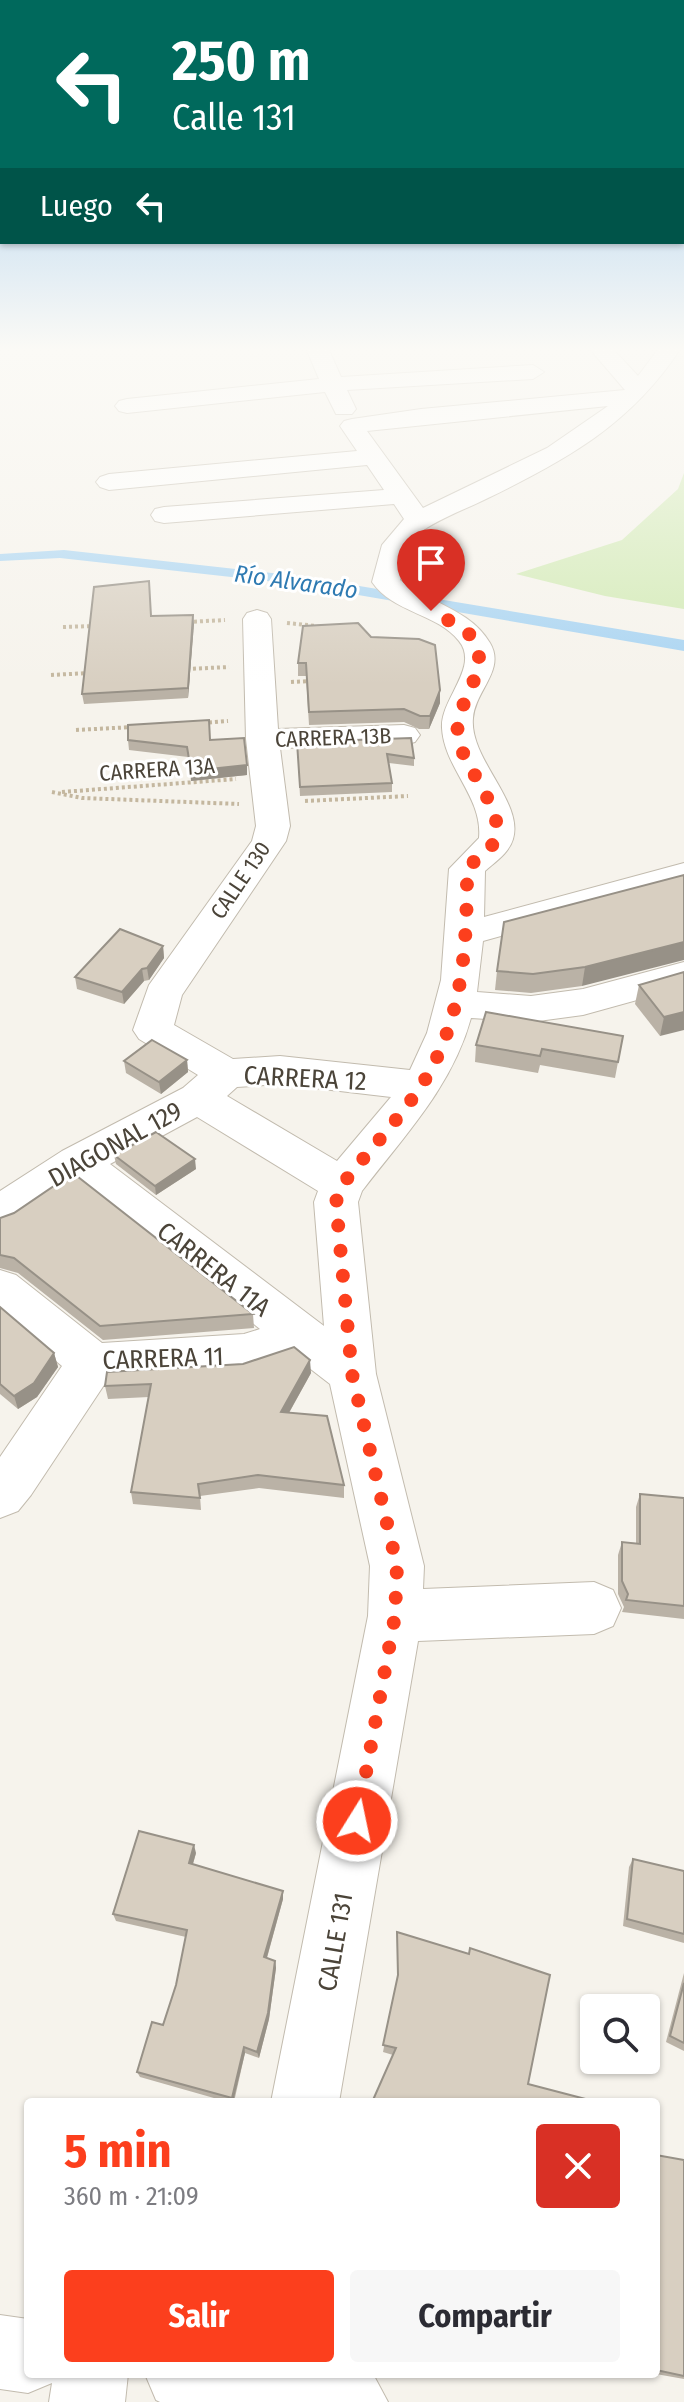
<!DOCTYPE html>
<html lang="es">
<head>
<meta charset="utf-8">
<style>
	body { margin:0; font-family:"Fira Sans Condensed",sans-serif; background:#f7f7f7; color:#2b2b33; height:100vh; display:flex; flex-direction:column; font-size:30px; white-space:nowrap }
	* { box-sizing:border-box; margin:0 }
	p { font-size:26px; color:#7c7c81 }
	.icon { flex:none; width:44px; height:44px; fill:none; stroke:currentColor; stroke-width:2; stroke-linecap:round; stroke-linejoin:round }
	.map { position:relative; flex:1; overflow:hidden }
	.details { position:absolute; left:24px; top:2098px; width:636px; height:280px; display:flex; flex-direction:column; background:#fff; border-radius:8px; box-shadow:0 2px 6px #0004 }
	.details>* { flex:none }
	.top-card { position:absolute; left:0px; top:0px; width:684px; height:244px; box-shadow:0 2px 6px #0004; background:#00695c; color:#fff; overflow:hidden }
	.tools { position:absolute; left:580px; top:1994px; display:grid; gap:16px }
	.tools a { display:grid; place-items:center; width:80px; height:80px; border-radius:8px; background:#fff; box-shadow:0 2px 6px #0004; font-size:40px }
	.pin { position:absolute; display:grid; place-items:center; width:68px; height:68px; color:#fff; margin:-82px -34px; border-radius:50% 50% 50% 0; rotate:-45deg; box-shadow:0 0 8px #0007 }
	.pin .icon { rotate:45deg }
	.me { position:absolute; width:88px; margin:-44px; rotate:10deg; stroke-linejoin:round; filter:drop-shadow(0 0 6px #0008) }
	.turn { display:flex; align-items:center; gap:28px; height:168px; padding:0 40px; font-size:36px }
	.turn .icon { width:104px; height:104px; stroke-width:2.5 }
	.turn b { display:block; font-size:56px; line-height:68px }
	.then { display:flex; align-items:center; height:76px; padding:0 40px; background:#0003; gap:16px; font-size:30px }
	.round { display:grid; place-items:center; flex:none; width:84px; height:84px; border-radius:8px; background:#f7f7f7 }
	.overview { display:flex; align-items:center; justify-content:space-between; height:136px; padding:0 40px }
	h1 { font-size:48px; font-weight:700; line-height:60px; color:#fc3f1d }
	.primary-button { display:flex; gap:16px; margin-top:auto; padding:16px 40px }
	.primary-button a { flex:1; height:92px; border-radius:8px; background:#fc3f1d; color:#fff; font-size:32px; font-weight:700; line-height:92px; text-align:center }
	.primary-button a+a { background:#f7f7f7; color:#2b2b33 }
	.map>svg:first-child { display:block }
	.green { fill:#d2eab5 }
	.water { fill:#a9d4f2 }
	.lines { fill:none; stroke-linecap:round; stroke-linejoin:round }
	.minor-casing { stroke:#c2bbae; stroke-width:2 }
	.path { stroke:#c4b79f; stroke-width:4; stroke-dasharray:3 3; stroke-linecap:butt }
	.minor { fill:#fff; fill-rule:evenodd }
	.wall { fill:#bab2a6 }
	.shaded-wall { fill:#979187 }
	.building { fill:#d8cfc1; stroke:#979187; stroke-width:2 }
	.route { stroke:#fc3f1d; stroke-width:14; stroke-dasharray:0 25.2 }
	.labels { text-anchor:middle; stroke-width:6; stroke-linejoin:round; paint-order:stroke }
	.far-street-label { font-size:22px; fill:#4b4439; stroke:#fff }
	.far-water-label { font-size:24px; font-style:italic; fill:#2e7ab2; stroke:#fff }
	.street-label { font-size:26px; fill:#4b4439; stroke:#fff }
</style>
</head>
<body>
<div class="map">
<svg width="684" height="2402" viewBox="0 0 684 2402">
	<rect width="100%" height="100%" fill="#f6f3ec"/>
	<polygon class="green" points="684,473 684,609 605,596 516,574 622,540 678,489"/>
	<polygon class="water" points="64,550 299,576 684,640 684,651 294,584 60,558 0,561 0,554"/>
	<g class="lines">
		<g class="minor-casing">
			<g id="minor">
				<polygon points="306,348 328,348 341,377 533,365 544,372 533,379 347,390 356,409 352,414 336,414 325,392 127,413 119,411 115,406 119,401 127,399 319,379"/>
				<path d="M589,348H612L638,376L659,348H681C631,424 568,459 488,498C466,509 443,517 422,531L409,545L400,580C429,603 470,609 490,643C506,670 475,691 473,718C469,759 524,802 513,839C509,853 495,862 485,871L484,917L684,863V885L483,941L477,992L531,996L583,989L684,962V987L583,1015L531,1022L471,1018C452,1087 404,1136 362,1191L358,1202L376,1374L424,1566L423,1589L594,1582L613,1590L621,1608L613,1626L594,1634L418,1641L339,2102H271L368,1616L370,1566L330,1384L295,1357L244,1374L106,1382L31,1495L18,1511L0,1518V1457L62,1366L0,1314V1270L16,1275L102,1343L244,1334L260,1329L76,1184L16,1225L0,1230V1191L62,1151L183,1088L198,1075L139,1039L133,1030L149,985L252,841L256,826L246,739L243,619L247,613L257,610L267,613L271,619L278,729L404,725L415,728L420,735L415,742L404,745L280,748L290,826L286,841L182,995L174,1025L233,1059L280,1056L410,1070L427,1033L441,980L449,869L479,838C483,797 444,768 442,728C440,699 480,667 459,641C437,613 393,613 372,582L382,545L404,519L394,504L164,523L155,521L151,515L155,509L164,507L384,490L367,465L109,490L100,487L96,482L100,477L109,474L357,451L340,426L344,421L352,419L421,409L625,390ZM608,406L547,448L423,508L367,431ZM280,1084L391,1097L337,1161L227,1096L237,1087ZM197,1117L318,1191L314,1202L324,1326L110,1164Z"/>
				<polygon points="0,2315 28,2319 28,2374 128,2374 125,2402 49,2402 52,2383 28,2393 0,2389"/>
				<polygon points="145,2374 373,2374 388,2402 160,2402 156,2400"/>
			</g>
		</g>
		<g class="path">
			<polyline points="188,622 225,620"/>
			<polyline points="287,623 317,626"/>
			<polyline points="63,627 94,626"/>
			<polyline points="187,669 229,667"/>
			<polyline points="51,675 89,673"/>
			<polyline points="291,682 313,681"/>
			<polyline points="203,723 228,721"/>
			<polyline points="76,730 133,727"/>
			<polyline points="52,792 82,798 239,804"/>
			<polyline points="62,792 236,779"/>
			<polyline points="305,801 408,796"/>
		</g>
		<use href="#minor" class="minor"/>
	</g>
	<g class="wall">
		<polygon points="151,616 194,624 188,698 84,704 82,694"/>
		<polygon points="371,637 440,703 429,729 419,729 404,722 309,725 306,676 298,676 298,663"/>
		<polygon points="128,740 210,740 247,775 191,781 188,757 129,750"/>
		<polygon points="297,742 414,758 414,766 389,763 392,783 392,792 300,796"/>
		<polygon points="684,875 582,986 531,993 495,990 497,971"/>
		<polygon points="163,946 164,958 149,980 144,981 124,1004 77,989 75,977"/>
		<polygon points="684,972 660,1036 635,1004 639,985"/>
		<polygon points="486,1012 618,1062 615,1078 540,1065 538,1073 475,1062 476,1045"/>
		<polygon points="187,1060 188,1072 161,1094 126,1073 124,1061"/>
		<polygon points="114,1155 196,1169 156,1195 116,1164"/>
		<polygon points="0,1218 253,1314 254,1328 103,1340 18,1273 0,1268"/>
		<polygon points="0,1307 54,1353 58,1367 37,1397 18,1409 0,1394"/>
		<polygon points="311,1373 289,1413 344,1485 344,1498 259,1488 200,1496 201,1510 133,1504 131,1492 149,1397 108,1399 105,1386"/>
		<polygon points="640,1494 684,1498 684,1619 622,1612 624,1607 618,1594 618,1555 622,1542 636,1543 636,1507"/>
		<polygon points="196,1853 193,1864 283,1891 283,1899 267,1958 275,1961 276,1968 269,2019 259,2058 245,2053 234,2102 228,2102 140,2077 137,2072 163,2025 176,1985 186,1937 116,1921 113,1914"/>
		<polygon points="633,1859 684,1871 684,1943 623,1926 629,1867"/>
		<polygon points="397,1932 528,2084 597,2102 373,2102 393,2055 383,2052 397,1980"/>
		<polygon points="684,1973 684,2051 666,2042"/>
		<polygon points="656,2155 684,2160 684,2379 656,2374"/>
	</g>
	<g class="shaded-wall">
		<polygon points="193,615 194,624 188,698 188,688"/>
		<polygon points="440,690 440,703 429,729 430,716"/>
		<polygon points="247,765 247,775 191,781 191,771"/>
		<polygon points="684,942 684,960 582,986 585,967"/>
		<polygon points="163,946 164,958 149,980 147,968"/>
		<polygon points="142,969 144,981 124,1004 122,992"/>
		<polygon points="684,1012 684,1030 660,1036 664,1017"/>
		<polygon points="187,1060 188,1072 161,1094 159,1082"/>
		<polygon points="195,1159 196,1169 156,1195 155,1186"/>
		<polygon points="54,1353 58,1367 37,1397 18,1409 14,1396"/>
		<polygon points="310,1360 311,1373 282,1425 281,1412"/>
		<polygon points="194,1845 196,1853 191,1870 189,1863"/>
		<polygon points="283,1891 283,1899 265,1964 264,1957"/>
		<polygon points="275,1961 276,1968 269,2019 259,2058 257,2052"/>
		<polygon points="244,2047 245,2053 233,2102 232,2098"/>
	</g>
	<g class="building">
		<polygon points="149,581 151,616 193,615 188,688 82,694 94,587"/>
		<polygon points="358,623 371,637 419,639 435,645 440,690 430,716 420,716 404,709 309,712 306,663 298,663 303,626"/>
		<polygon points="209,720 210,740 244,738 247,765 191,771 187,747 128,740 128,725"/>
		<polygon points="411,738 414,758 387,754 392,783 300,787 297,742"/>
		<polygon points="684,875 684,942 585,967 533,974 497,971 504,922"/>
		<polygon points="120,929 163,946 147,968 142,969 122,992 75,977"/>
		<polygon points="684,972 684,1012 664,1017 639,985"/>
		<polygon points="486,1012 623,1036 618,1062 542,1049 540,1056 476,1045"/>
		<polygon points="152,1040 187,1060 159,1082 124,1061"/>
		<polygon points="156,1132 195,1159 155,1186 114,1155"/>
		<polygon points="73,1173 253,1314 100,1326 14,1258 0,1255 0,1218 14,1213"/>
		<polygon points="0,1307 54,1353 34,1383 14,1396 0,1384"/>
		<polygon points="294,1347 310,1360 281,1412 327,1416 344,1485 258,1475 198,1484 200,1498 131,1492 151,1384 105,1386 107,1372 243,1364"/>
		<polygon points="640,1494 684,1498 684,1606 626,1600 628,1594 622,1581 622,1542 640,1544"/>
		<polygon points="139,1831 194,1845 189,1863 283,1891 264,1957 275,1961 268,2013 257,2052 244,2047 232,2098 137,2072 152,2022 163,2025 176,1985 187,1930 113,1914"/>
		<polygon points="633,1859 684,1871 684,1934 627,1919"/>
		<polygon points="397,1932 469,1954 470,1948 550,1975 528,2084 597,2102 376,2102 373,2100 396,2048 383,2045 398,1975"/>
		<polygon points="684,1983 684,2043 670,2036"/>
		<polygon points="656,2155 684,2160 684,2376 656,2370"/>
	</g>
	<linearGradient id="sky" x2="0" y2="1"><stop stop-color="#8fc1ec"/><stop offset="0.51" stop-color="#fbfaf6"/><stop offset="1" stop-color="#fbfaf6" stop-opacity="0"/></linearGradient>
	<rect width="684" height="685" fill="url(#sky)"/>
	<g class="lines">
		<path class="route" d="M357,1821L395,1616L397,1566L352,1374L336,1202L342,1185C368,1151 400,1119 423,1083C464,1017 467,944 467,869C476,857 491,852 496,838C504,811 466,769 459,742C448,703 501,667 468,633C459,624 442,618 431,611"/>
	</g>
	<g class="labels">
		<g class="far-street-label">
			<text transform="translate(333 737) rotate(-2)" y="8">CARRERA 13B</text>
			<text transform="translate(157 769) rotate(-4)" y="8">CARRERA 13A</text>
			<text transform="translate(240 880) rotate(-56)" y="8">CALLE 130</text>
		</g>
		<g class="far-water-label">
			<text transform="translate(296 582) rotate(8)" y="8">Río Alvarado</text>
		</g>
		<g class="street-label">
			<text transform="translate(305 1078) rotate(3)" y="9">CARRERA 12</text>
			<text transform="translate(115 1144) rotate(-29)" y="9">DIAGONAL 129</text>
			<text transform="translate(214 1269) rotate(38)" y="9">CARRERA 11A</text>
			<text transform="translate(163 1358) rotate(-2)" y="9">CARRERA 11</text>
			<text transform="translate(335 1942) rotate(-80)" y="9">CALLE 131</text>
		</g>
	</g>
</svg>
<div class="tools">
<a><svg class="icon" aria-label="search" viewBox="0 0 24 24"><circle cx="10" cy="10" r="6"/><path d="M15 15l6 6"/></svg></a>
</div>
<div class="pin" style="left:431px;top:611px;background:#d93025"><svg class="icon" aria-label="arrive" viewBox="0 0 24 24"><path d="M6 21V4h12l-3 4 3 4H6"/></svg></div>
<svg class="me" style="left:357px;top:1821px" viewBox="-20 -20 40 40"><circle r="17" fill="#fc3f1d" stroke="#fff" stroke-width="3"/><path d="M0-11L8 9 0 5-8 9z" fill="#fff"/></svg>
<div class="top-card">
<div class="turn"><svg class="icon" aria-label="left" viewBox="0 0 24 24"><path d="M17 20v-9H6M10 6l-5 5 5 5"/></svg><div><b>250 m</b>Calle 131</div></div>
<div class="then">Luego<svg class="icon" aria-label="left" viewBox="0 0 24 24"><path d="M17 20v-9H6M10 6l-5 5 5 5"/></svg></div>
</div>
<section class="details">
<div class="overview"><div><h1>5 min</h1><p>360 m · 21:09</p></div><a class="round" style="background:#d93025;color:#fff"><svg class="icon" aria-label="close" viewBox="0 0 24 24"><path d="M6 6l12 12M18 6L6 18"/></svg></a></div>
<div class="primary-button"><a>Salir</a><a>Compartir</a></div>
</section>
</div>
</body>
</html>
